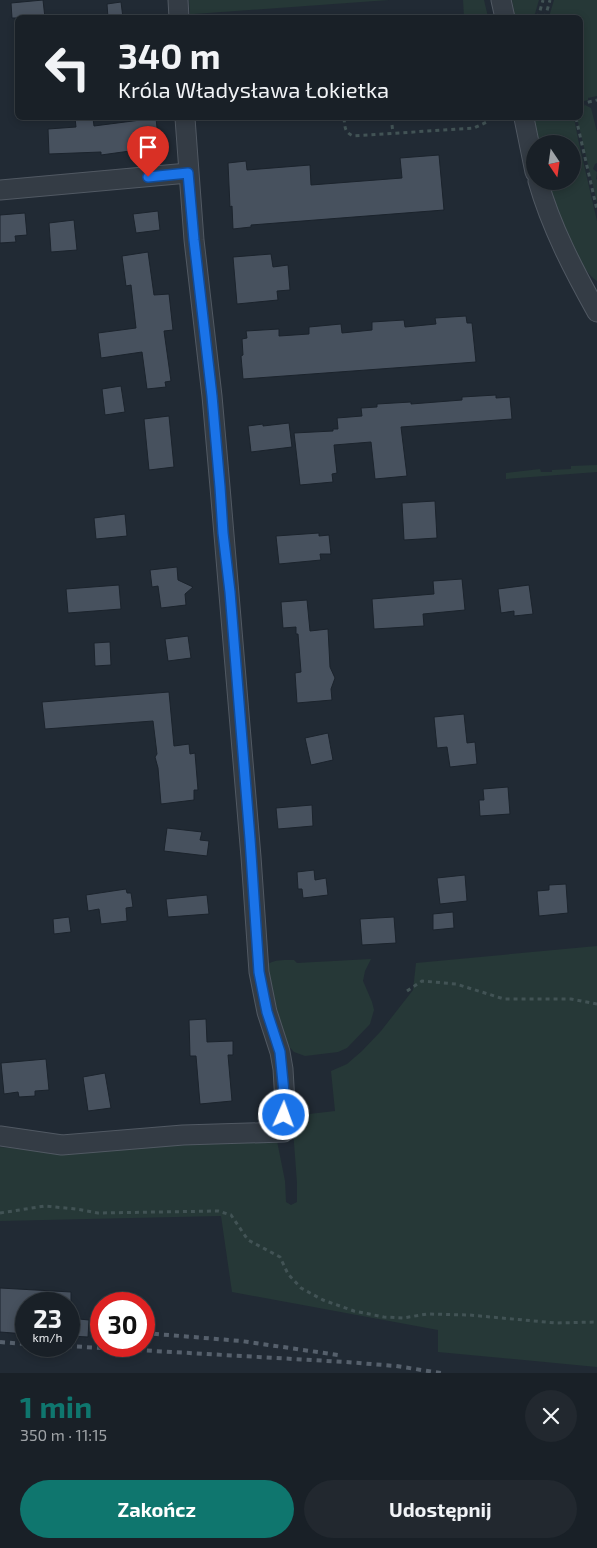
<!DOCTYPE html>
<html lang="pl">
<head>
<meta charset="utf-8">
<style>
	body { margin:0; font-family:"Exo 2",sans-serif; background:#22282f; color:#f1f3f6; height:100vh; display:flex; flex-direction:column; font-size:19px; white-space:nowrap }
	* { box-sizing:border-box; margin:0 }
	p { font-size:16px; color:#9fa3a7 }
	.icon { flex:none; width:28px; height:28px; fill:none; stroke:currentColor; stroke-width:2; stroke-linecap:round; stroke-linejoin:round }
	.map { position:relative; height:1373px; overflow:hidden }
	.side { display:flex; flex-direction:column; background:#192027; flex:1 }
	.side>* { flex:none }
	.top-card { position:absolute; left:15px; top:15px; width:568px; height:105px; border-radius:8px; box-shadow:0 2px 8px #0003,0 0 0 1px #373e44; background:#192027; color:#f1f3f6; overflow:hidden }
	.needle { width:32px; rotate:167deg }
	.fabs { position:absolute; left:526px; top:135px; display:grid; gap:10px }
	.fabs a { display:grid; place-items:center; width:55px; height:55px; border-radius:50%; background:#192027; box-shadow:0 2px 8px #0003,0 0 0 1px #373e44; font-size:25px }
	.speed { position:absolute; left:15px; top:1292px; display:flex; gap:10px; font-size:25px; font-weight:700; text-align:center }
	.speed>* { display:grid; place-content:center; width:65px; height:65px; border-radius:50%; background:#192027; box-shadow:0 2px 8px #0003,0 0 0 1px #373e44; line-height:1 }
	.speed small { font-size:12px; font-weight:400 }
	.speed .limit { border:8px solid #d22; background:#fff; color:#111 }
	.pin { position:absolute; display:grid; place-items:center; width:42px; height:42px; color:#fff; margin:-51px -21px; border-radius:50% 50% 50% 0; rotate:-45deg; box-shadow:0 0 5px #0007 }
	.pin .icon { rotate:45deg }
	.me { position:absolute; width:55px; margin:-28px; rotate:2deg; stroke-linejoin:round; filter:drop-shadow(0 0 4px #0008) }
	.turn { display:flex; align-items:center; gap:18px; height:105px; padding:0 20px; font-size:22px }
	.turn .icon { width:65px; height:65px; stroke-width:2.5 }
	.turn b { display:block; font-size:35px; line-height:42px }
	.round { display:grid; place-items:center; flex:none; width:52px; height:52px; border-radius:26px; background:#22282f }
	.summary { display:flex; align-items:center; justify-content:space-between; height:85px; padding:0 20px }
	h1 { font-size:30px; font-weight:700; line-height:38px; color:#0f766e }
	.cta { display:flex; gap:10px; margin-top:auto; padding:10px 20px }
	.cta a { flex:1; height:58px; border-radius:30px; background:#0f766e; color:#fff; font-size:20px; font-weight:700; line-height:58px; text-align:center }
	.cta a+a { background:#22282f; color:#f1f3f6 }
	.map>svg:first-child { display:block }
	.green { fill:#263837 }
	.building { fill:#47515e; stroke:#1b232c }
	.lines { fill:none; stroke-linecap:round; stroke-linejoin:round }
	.minor-casing { stroke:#515963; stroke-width:21 }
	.path { stroke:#425355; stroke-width:3; stroke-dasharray:4 4; stroke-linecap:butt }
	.minor { stroke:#343c45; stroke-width:19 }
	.rail { stroke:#56606c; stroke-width:4; stroke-dasharray:5 5; stroke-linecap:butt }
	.route-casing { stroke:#114b97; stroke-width:12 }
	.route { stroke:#1a73e8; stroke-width:9 }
</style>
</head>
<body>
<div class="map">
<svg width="597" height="1373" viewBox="0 0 597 1373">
	<rect width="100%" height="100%" fill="#212a34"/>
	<g class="green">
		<polygon points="189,0 389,0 194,14 192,16 190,15"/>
		<polygon points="463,0 484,0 488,17 464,17"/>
		<polygon points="512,0 539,0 534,17 515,17"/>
		<polygon points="554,0 597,0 597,96 588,98 588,100 580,102 580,18 549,17"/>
		<polygon points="585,105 591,108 597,132 597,163 595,164 593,169 597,172 596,179 597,180 597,203 578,122 578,118 580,118 580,108"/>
		<path d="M534,118H574L578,139L597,221V281C575,267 556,206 547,181H572V144H538Z"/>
		<polygon points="597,465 597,472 506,479 506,473 540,469 541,472 552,472 552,470 571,469 571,466"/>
		<polygon points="597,946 597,1367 438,1352 438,1330 232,1292 221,1216 0,1221 0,1147 58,1152 264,1138 277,1141 285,1181 286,1202 291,1205 297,1202 297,1183 292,1116 335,1111 331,1071 347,1064 362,1051 381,1031 413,990 416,963"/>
		<path d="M371,959L365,971L363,981L372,1002L374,1010L370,1024L347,1048L338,1052L305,1056L294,1052L284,1041L267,965C274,959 285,960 294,960L297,963Z"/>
	</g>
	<g class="building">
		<polygon points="43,0 45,18 12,18 11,3"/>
		<polygon points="121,2 123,18 108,18 107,4"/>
		<polygon points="75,118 93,118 94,126 156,118 159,147 101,155 101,152 49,154 48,129 76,127"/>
		<polygon points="439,155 444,210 251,225 251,227 233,229 232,206 230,207 228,163 246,161 247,170 310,165 311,185 402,178 400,158"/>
		<polygon points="158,211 160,230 136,233 133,214"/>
		<polygon points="25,213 27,235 15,236 16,242 0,243 0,215"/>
		<polygon points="74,220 77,250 51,252 49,223"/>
		<polygon points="148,252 154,295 169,294 173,330 164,331 171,381 165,382 166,387 147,389 142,352 101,358 98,333 136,328 131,285 126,286 122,256"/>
		<polygon points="271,254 273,267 288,265 290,290 277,291 278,300 237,304 233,257"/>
		<polygon points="466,316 467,323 472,323 476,362 243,379 241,356 243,355 242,339 247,338 246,331 279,329 279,336 309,334 309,327 341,324 342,333 372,330 372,322 404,320 405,327 436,324 435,318"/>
		<polygon points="121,386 125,412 105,415 102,389"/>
		<polygon points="496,395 496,398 510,397 512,419 401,427 407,476 375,479 371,442 334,445 337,473 332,474 333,482 300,485 294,433 333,431 333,429 338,429 337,418 362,416 361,408 377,407 377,404 411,402 411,404 462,400 462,397"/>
		<polygon points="169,416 174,467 149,470 144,419"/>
		<polygon points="289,423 292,447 251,452 248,426 263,424 263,426"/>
		<polygon points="435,501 437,538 404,540 402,503"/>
		<polygon points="125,514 127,536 96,539 94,518"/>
		<polygon points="319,533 319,536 329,535 331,554 320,554 321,560 279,564 276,536"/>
		<polygon points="177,567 178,580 193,587 185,594 186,605 161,608 158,586 152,587 150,570"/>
		<polygon points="462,579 465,610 423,614 424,626 374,629 372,599 434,594 433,581"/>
		<polygon points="119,585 121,609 68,613 66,589"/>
		<polygon points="529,585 533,614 514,616 514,611 501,613 498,589"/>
		<polygon points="307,600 310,631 328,629 330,667 335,678 331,689 332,700 297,703 295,673 301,672 298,634 296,634 296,627 283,628 281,602"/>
		<polygon points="188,636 191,658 168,661 165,639"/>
		<polygon points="110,642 111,665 95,666 94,643"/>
		<polygon points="169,692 174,746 189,744 190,754 195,753 198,790 194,790 194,800 161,804 158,768 155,757 157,754 153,721 45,729 42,702"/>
		<polygon points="464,714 467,743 475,742 477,764 450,767 447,747 437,748 434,717"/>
		<polygon points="328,733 333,760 311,765 305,738"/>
		<polygon points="508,787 510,814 480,816 479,800 484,800 483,789"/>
		<polygon points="312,805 313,826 278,829 276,808"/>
		<polygon points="167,828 202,832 200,840 209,841 207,856 164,851"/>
		<polygon points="314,870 315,880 326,878 328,895 303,898 302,889 298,889 297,872"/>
		<polygon points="465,875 467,901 440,904 437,878"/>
		<polygon points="566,884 568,913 539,916 537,891 549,890 549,885"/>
		<polygon points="126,889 127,893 131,893 133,907 126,908 127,921 101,924 99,909 88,911 86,895"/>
		<polygon points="207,895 209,914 168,917 166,899"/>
		<polygon points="453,912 454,928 433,930 433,914"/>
		<polygon points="69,917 71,932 54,934 53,919"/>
		<polygon points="394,917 396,943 362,945 360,919"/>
		<polygon points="206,1019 207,1042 233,1041 233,1055 228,1055 232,1101 200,1104 196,1056 190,1056 189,1020"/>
		<polygon points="46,1059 49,1090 35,1091 35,1096 19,1097 18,1092 4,1094 1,1063"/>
		<polygon points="105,1073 111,1108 88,1111 83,1077"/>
		<polygon points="0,1288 71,1292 71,1304 26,1304 26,1334 0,1332"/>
		<polygon points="69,1318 89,1320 88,1337 69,1336"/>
	</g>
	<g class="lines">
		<g class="minor-casing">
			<g id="minor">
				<polyline points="178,0 179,18"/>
				<polyline points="501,0 505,18"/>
				<polyline points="524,118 535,172"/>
				<path d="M538,181C551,227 574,271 597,312"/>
				<polyline points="0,190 188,173"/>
				<polyline points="0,1136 62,1145 183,1135 284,1132 284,1115 285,1103 283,1069 280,1052 267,1012 259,972 251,857 220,487 212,396 194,240 185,118"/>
			</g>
		</g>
		<g class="path">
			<polyline points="538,18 543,0"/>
			<polyline points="545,18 550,0"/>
			<polyline points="580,104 597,100"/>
			<path d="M344,118C345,126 344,132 353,136L474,128L489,121"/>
			<polyline points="576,118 597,210"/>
			<polyline points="392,125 393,133"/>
			<polyline points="407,991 422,981 456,984 504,999 571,999 597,1004"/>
			<polyline points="0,1213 45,1206 76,1209 98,1213 218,1211 231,1215 248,1240 280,1257 288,1274 301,1288 323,1300 354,1311 384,1317 403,1318 427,1314 469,1315 556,1323 597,1322"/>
		</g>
		<use href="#minor" class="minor"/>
		<g class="rail">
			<polyline points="93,1330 101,1330"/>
			<polyline points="144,1333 241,1341 338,1355"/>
			<polyline points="0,1342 26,1344"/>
			<polyline points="67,1346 346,1362 396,1366 441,1373"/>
		</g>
	</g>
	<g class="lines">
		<g class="route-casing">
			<polyline id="route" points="148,177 188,173 194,240 212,396 220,487 223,533 230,592 250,839 259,972 267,1012 280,1052 285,1103 284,1115"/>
		</g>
		<use href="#route" class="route"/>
	</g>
</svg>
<div class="fabs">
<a><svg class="needle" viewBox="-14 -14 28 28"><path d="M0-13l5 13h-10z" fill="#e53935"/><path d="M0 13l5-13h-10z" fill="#9fa3a7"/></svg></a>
</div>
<div class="speed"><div>23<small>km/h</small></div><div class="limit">30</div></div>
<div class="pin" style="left:148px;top:177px;background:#d93025"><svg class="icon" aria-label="arrive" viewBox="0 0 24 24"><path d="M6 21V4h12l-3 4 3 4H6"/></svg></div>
<svg class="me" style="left:284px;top:1115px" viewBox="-20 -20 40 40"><circle r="17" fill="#1a73e8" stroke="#fff" stroke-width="3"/><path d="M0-11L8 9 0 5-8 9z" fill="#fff"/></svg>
<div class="top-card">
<div class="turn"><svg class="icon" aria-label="left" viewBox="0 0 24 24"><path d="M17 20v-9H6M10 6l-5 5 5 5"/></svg><div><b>340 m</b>Króla Władysława Łokietka</div></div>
</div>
</div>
<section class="side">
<div class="summary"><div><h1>1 min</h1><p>350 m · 11:15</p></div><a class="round"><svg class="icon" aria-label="close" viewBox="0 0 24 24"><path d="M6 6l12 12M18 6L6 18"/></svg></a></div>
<div class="cta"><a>Zakończ</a><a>Udostępnij</a></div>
</section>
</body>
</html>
